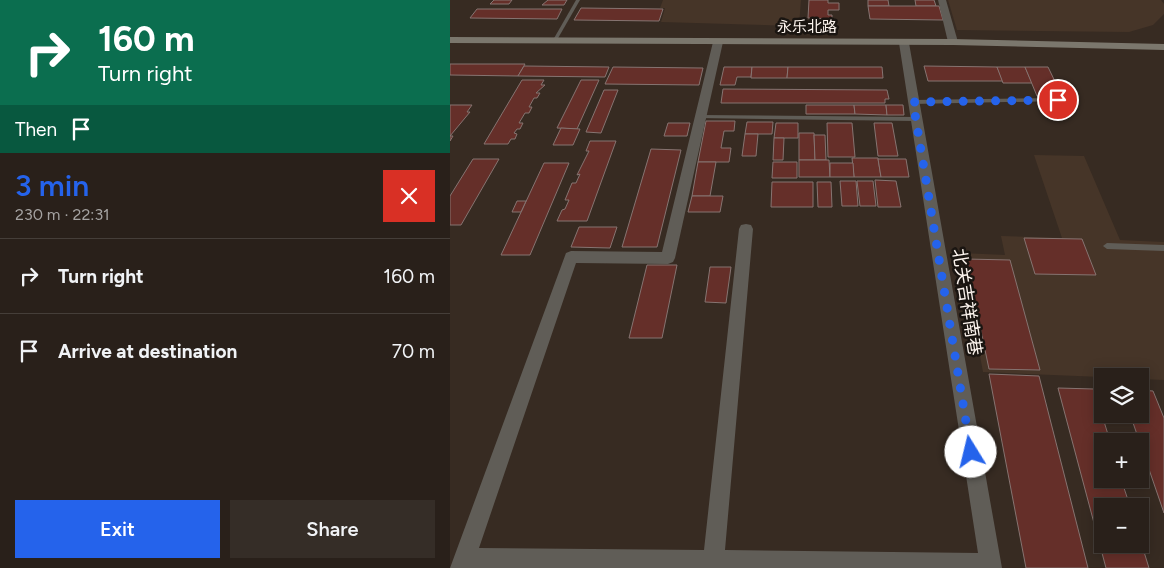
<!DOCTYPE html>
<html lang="en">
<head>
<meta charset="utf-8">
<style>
	body { margin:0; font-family:Figtree,"Noto Sans SC",sans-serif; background:#352d27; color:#f1f3f6; height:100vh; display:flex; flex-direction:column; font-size:19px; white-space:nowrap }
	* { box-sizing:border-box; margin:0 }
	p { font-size:16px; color:#a5a3a2 }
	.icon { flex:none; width:28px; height:28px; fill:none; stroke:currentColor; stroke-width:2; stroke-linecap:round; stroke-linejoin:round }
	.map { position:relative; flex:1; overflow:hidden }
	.details { display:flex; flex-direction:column; background:#29201a; width:450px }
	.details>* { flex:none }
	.top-card { background:#0b6e4f; color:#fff; overflow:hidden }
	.tools { position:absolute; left:644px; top:368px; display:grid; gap:10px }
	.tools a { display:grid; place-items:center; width:55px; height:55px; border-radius:0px; background:#29201a; box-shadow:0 2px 12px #0003,0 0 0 1px #453e39; font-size:25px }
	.pin { position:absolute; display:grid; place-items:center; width:42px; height:42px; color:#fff; margin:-21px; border:2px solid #fff; border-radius:50%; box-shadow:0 1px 5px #0007 }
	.me { position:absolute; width:55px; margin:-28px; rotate:351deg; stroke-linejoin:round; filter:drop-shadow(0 0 4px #0008) }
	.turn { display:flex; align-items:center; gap:18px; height:105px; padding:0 15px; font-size:22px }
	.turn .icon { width:65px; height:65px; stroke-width:2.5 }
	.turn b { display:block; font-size:35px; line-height:42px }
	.then { display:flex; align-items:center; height:48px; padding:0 15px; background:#0003; gap:10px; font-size:19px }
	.round { display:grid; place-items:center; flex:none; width:52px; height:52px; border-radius:0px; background:#352d27 }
	.overview { display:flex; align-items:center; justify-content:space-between; height:85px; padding:0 15px }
	h1 { font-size:30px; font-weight:600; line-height:38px; color:#2563eb }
	.cta { display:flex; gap:10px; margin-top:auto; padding:10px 15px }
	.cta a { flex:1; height:58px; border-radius:0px; background:#2563eb; color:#fff; font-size:20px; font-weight:600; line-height:58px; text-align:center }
	.cta a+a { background:#352d27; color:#f1f3f6 }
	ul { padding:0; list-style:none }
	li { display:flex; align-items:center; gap:15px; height:75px; padding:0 15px; border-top:1px solid #453e39 }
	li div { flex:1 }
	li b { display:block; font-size:19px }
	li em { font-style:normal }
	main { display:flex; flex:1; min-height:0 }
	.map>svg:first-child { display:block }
	.built { fill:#463528 }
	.building { fill:#652f29; stroke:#867471 }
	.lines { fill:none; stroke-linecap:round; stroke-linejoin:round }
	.service { fill:#605d57; fill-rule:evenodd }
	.minor { fill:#605d57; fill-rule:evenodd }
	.secondary { fill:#7b776d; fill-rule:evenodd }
	.route { stroke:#2563eb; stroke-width:9; stroke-dasharray:0 16.2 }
	.labels { text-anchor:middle; stroke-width:5; stroke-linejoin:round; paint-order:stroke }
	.far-street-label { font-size:15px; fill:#fbf3ed; stroke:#1a1511 }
	.street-label { font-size:18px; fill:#fbf3ed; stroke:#1a1511 }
</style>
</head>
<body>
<main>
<section class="details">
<div class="top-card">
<div class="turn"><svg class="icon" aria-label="right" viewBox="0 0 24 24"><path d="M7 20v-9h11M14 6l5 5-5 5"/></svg><div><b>160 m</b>Turn right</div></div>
<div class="then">Then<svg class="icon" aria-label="arrive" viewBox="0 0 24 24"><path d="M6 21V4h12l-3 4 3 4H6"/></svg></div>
</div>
<div class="overview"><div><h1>3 min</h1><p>230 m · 22:31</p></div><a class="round" style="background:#d93025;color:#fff"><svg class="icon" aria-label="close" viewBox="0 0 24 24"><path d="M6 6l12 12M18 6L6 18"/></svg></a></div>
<ul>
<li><svg class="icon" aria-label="right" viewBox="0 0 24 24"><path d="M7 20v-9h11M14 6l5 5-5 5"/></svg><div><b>Turn right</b></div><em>160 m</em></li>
<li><svg class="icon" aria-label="arrive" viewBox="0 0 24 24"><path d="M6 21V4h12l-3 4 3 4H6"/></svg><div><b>Arrive at destination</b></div><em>70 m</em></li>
</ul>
<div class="cta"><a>Exit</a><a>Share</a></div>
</section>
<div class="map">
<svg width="714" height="568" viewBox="0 0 714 568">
	<rect width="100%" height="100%" fill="#372b22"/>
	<g class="built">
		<polygon points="213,0 351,0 349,26 211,22 215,8 210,8"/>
		<polygon points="498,0 711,0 714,4 714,14 703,25 679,32 507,30"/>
		<polygon points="584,155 634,156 670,240 714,242 714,380 690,379 690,376 652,377 533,372 511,253 555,255 551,236 612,238"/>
	</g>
	<g class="building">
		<polygon points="44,0 62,0 59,4 40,4"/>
		<polygon points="117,0 114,5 92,5 98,0"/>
		<polygon points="359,0 378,0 378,3 389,3 389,10 378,10 378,15 382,15 382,19 358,18"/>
		<polygon points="418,0 438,0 439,6 418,6"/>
		<polygon points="465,0 484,0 486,6 466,6"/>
		<polygon points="418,6 489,6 493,20 420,19"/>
		<polygon points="131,8 213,9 209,21 124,20"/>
		<polygon points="27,9 112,9 107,19 20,18"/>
		<polygon points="0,64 75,64 68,76 0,75"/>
		<polygon points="74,66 159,67 155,77 68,76"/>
		<polygon points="474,66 547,67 553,81 478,81"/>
		<polygon points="163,67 253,68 249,85 155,84"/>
		<polygon points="274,67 302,67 301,77 287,77 285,85 270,85"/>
		<polygon points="302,67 338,67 337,78 301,78"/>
		<polygon points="338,67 432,67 433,78 337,78"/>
		<polygon points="547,67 575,67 582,83 553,83"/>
		<polygon points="575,67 598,67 612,96 587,96"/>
		<polygon points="72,80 94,80 91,85 95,85 86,93 90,93 87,98 84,98 79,107 82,107 79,113 75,113 69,123 73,123 70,129 67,129 64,133 67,134 65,139 61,139 58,144 34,144"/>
		<polygon points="131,80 149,80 127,129 107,128"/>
		<polygon points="273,89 437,90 439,99 435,99 435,103 271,103"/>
		<polygon points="154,90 168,90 151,133 136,132"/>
		<polygon points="0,105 22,105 17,112 20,112 0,136 3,136 0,141"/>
		<polygon points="356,105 404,105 405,114 356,114"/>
		<polygon points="404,105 436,105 437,115 405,114"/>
		<polygon points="436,105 453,105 454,115 437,115"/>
		<polygon points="256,121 285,121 284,131 274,131 271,148 281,148 279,162 248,162"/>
		<polygon points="297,122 323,122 322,134 295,134"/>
		<polygon points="218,123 240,123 237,136 214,136"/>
		<polygon points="326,123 348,123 348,138 324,138"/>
		<polygon points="377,123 402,123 405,157 378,157"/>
		<polygon points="424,123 442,123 448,156 428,156"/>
		<polygon points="111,128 130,129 123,145 103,145"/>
		<polygon points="349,133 364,133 365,160 349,160"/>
		<polygon points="295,134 308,134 306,156 292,156"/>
		<polygon points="364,135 375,135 376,160 365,160"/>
		<polygon points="324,138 334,138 333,160 323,160"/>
		<polygon points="140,141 166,141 137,221 107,221 112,210 115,209 119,200 115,200 122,183 126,183 130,174 127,175 139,151 136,151"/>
		<polygon points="201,149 231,150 207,247 172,247"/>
		<polygon points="402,158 428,158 431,177 404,177"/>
		<polygon points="23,159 49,159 11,225 0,225 0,196"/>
		<polygon points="428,159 456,159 459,177 431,177"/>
		<polygon points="349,160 379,160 380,177 349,177"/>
		<polygon points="248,162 266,162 260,196 242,196"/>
		<polygon points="323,162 347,162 347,178 322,178"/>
		<polygon points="94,163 119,163 80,255 51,255"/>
		<polygon points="380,163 403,163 404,177 380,177"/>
		<polygon points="425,180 446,181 451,207 428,207"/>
		<polygon points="390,181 406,181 408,206 392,206"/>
		<polygon points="407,181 423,181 426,206 410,206"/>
		<polygon points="322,182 363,182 363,207 321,207"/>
		<polygon points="367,182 381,182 382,207 368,207"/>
		<polygon points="242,196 273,196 270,212 238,212"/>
		<polygon points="67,201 76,201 71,212 62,212"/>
		<polygon points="129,227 167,227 160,248 121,247"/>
		<polygon points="574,238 632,239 646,275 585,274"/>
		<polygon points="516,259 560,260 590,370 539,369"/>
		<polygon points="197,265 227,265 212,338 179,338"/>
		<polygon points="260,267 281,267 276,303 255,302"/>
		<polygon points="539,374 589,376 638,568 576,568"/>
		<polygon points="608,388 644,389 660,441 652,441 652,479 671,479 680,506 652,506 652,544 690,544 690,539 699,568 656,568"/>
		<polygon points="690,390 703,391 714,418 714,513 680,414 690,414"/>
	</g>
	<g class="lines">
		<g class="service">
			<polygon points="126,0 130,0 107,40 103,41 103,40"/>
			<polygon points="608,98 611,100 610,101 463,104 460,102 463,100"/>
			<polygon points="250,115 466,117 469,119 466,121 248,118 247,117"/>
			<polygon points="657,243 714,245 714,251 657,249 653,246"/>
		</g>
		<g class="minor">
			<polygon points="488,0 496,0 508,42 506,44 500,44 498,42"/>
			<polygon points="268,39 273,42 225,258 223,262 218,264 126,263 29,548 254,550 289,229 291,225 296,224 301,225 303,229 275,550 528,553 449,43 454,40 459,43 552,568 0,568 116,253 121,251 212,252 263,42"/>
		</g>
		<polygon class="secondary" points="0,37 503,39 714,44 714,50 503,45 0,43"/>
	</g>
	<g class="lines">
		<polyline class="route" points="521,452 463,102 608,100"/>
	</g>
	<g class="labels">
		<g class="far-street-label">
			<text x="357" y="32">永乐北路</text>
		</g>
		<g class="street-label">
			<text transform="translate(517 302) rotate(81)" y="6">北关吉祥南巷</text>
		</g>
	</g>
</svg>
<div class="tools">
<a><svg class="icon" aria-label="layers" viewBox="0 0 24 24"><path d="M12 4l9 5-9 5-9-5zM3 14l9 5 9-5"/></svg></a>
<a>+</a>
<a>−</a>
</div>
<div class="pin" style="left:608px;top:100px;background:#d93025"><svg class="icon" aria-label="arrive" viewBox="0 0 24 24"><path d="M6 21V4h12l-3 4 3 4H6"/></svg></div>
<svg class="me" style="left:521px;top:452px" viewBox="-20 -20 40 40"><circle r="19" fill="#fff"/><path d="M0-13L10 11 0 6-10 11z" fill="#2563eb"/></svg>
</div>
</main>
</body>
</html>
